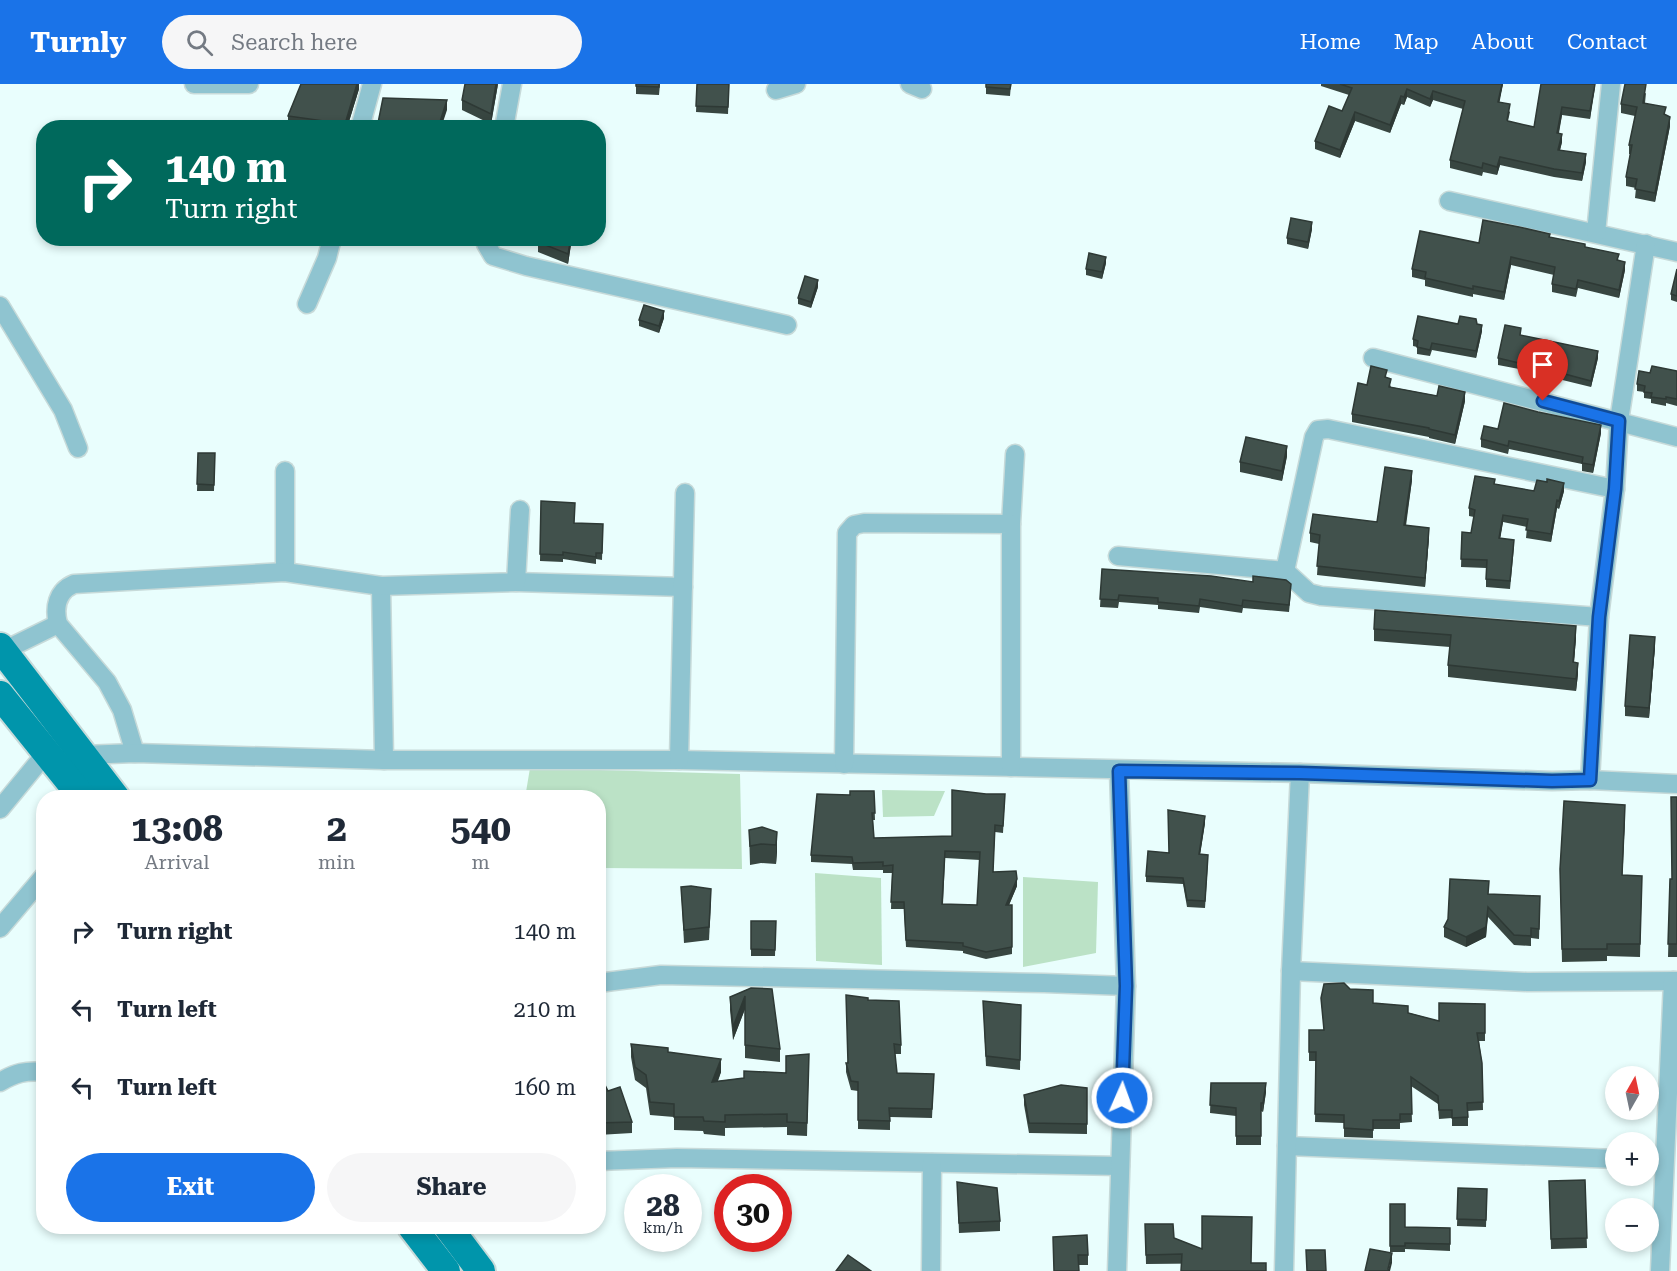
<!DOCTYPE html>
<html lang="en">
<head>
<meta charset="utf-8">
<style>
	body { margin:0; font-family:"Roboto Serif",serif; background:#f6f6f7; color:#1f2937; height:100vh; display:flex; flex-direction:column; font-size:22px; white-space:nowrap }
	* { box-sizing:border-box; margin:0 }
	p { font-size:20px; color:#747a83 }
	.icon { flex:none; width:33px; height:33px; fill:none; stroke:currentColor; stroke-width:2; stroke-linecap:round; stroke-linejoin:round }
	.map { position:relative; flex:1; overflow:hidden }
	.side { position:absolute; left:36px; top:706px; width:570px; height:444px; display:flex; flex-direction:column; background:#fff; border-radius:24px; box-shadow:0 3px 9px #0003 }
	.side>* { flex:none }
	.banner { position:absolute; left:36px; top:36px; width:570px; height:126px; border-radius:24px; box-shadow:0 3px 9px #0003; background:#00695c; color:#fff; overflow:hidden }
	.needle { width:39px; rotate:9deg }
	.tools { position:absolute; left:1605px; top:982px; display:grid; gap:12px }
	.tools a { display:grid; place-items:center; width:54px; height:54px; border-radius:50%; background:#fff; box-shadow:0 3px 9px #0003; font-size:30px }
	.speed { position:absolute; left:624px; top:1090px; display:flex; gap:12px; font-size:30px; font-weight:700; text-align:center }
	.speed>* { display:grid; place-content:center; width:78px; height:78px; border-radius:50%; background:#fff; box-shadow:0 3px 9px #0003; line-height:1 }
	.speed small { font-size:15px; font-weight:400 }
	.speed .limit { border:9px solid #d22; background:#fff; color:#111 }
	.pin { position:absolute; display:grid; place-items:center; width:51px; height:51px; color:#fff; margin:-62px -26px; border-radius:50% 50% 50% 0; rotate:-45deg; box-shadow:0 0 6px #0007 }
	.pin .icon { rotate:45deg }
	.me { position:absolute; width:66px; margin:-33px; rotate:2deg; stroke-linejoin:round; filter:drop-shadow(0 0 4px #0008) }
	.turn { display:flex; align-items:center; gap:21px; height:126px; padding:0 30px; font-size:27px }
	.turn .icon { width:78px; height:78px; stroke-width:2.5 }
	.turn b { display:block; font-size:42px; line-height:51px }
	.eta { display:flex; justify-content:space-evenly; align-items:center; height:102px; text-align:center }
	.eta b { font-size:36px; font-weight:700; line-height:42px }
	.action { display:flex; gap:12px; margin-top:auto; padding:12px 30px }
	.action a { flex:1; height:69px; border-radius:36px; background:#1a73e8; color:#fff; font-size:24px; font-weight:700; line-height:69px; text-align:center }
	.action a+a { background:#f6f6f7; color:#1f2937 }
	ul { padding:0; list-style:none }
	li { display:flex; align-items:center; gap:18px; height:78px; padding:0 30px }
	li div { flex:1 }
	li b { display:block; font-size:22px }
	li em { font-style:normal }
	header { display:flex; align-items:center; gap:36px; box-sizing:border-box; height:84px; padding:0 30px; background:#1a73e8; color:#fff }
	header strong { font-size:28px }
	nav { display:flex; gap:33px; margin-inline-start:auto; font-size:21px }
	.search { width:420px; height:54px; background:#f6f6f7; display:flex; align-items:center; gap:15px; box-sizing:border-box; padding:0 21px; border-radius:33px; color:#747a83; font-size:22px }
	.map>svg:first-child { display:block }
	.green { fill:#bbe2c6 }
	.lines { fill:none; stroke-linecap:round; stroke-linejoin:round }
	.street-casing { stroke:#c7dad9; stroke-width:21 }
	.primary-casing { stroke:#c7dad9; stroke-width:32 }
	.street { stroke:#8fc4d0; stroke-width:18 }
	.primary { stroke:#0095ab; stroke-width:28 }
	.wall { fill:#384641; fill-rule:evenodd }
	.shaded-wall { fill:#2e3935 }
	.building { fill:#41514c; stroke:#2e3935; stroke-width:1.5; fill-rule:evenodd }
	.route-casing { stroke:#114b97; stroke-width:15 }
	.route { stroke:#1a73e8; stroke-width:10 }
</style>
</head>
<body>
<header>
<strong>Turnly</strong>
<div class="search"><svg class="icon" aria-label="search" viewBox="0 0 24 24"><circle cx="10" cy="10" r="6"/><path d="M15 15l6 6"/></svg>Search here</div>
<nav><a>Home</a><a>Map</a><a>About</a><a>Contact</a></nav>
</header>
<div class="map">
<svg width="1677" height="1187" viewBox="0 0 1677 1187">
	<rect width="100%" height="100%" fill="#e9fefd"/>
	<g class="green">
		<polygon points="530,684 740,690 742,785 599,784 598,714 525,714"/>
		<polygon points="882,706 945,707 934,732 883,733"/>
		<polygon points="815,789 881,794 882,881 816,877"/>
		<polygon points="1023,793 1098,798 1096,869 1023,883"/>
	</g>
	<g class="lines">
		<g class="street-casing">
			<g id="street">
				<polyline points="194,0 249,0"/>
				<polyline points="910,0 922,5"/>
				<polyline points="776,6 796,0"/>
				<polyline points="360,44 372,0"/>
				<polyline points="504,44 512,0"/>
				<polyline points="1449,117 1677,168"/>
				<polyline points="1596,149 1611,0"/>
				<polyline points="485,154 486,160 493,172 526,182 787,241"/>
				<polyline points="307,220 327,174 332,154"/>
				<polyline points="0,222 63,326 78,364"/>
				<polyline points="1373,274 1677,353"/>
				<polyline points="285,387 285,488"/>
				<polyline points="1011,440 1015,370"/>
				<polyline points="1118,472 1285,487 1309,509 1321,512 1599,533"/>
				<polyline points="1285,487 1314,353 1318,346 1328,345 1615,405"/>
				<polyline points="516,498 683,503"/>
				<polyline points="381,502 384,676"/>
				<polyline points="3,567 58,540"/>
				<path d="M135,669L122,626L107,598L58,540C54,524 57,507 74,500L285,488L381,502L516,498L520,426"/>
				<polyline points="83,671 135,669 384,676 679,676 1300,689 1552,697 1590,696 1677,700"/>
				<polyline points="679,676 685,409"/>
				<polyline points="844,680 847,449 854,441 864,439 1011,440 1011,683"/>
				<polyline points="1590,696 1599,533 1615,405 1619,337 1646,160"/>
				<polyline points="0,725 46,669"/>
				<polyline points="0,844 44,792"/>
				<polyline points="1291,887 1527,898 1677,897"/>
				<polyline points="598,899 661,891 1044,899 1126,902"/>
				<path d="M0,998C15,989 26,986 44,988"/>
				<polyline points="1287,1062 1616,1075"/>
				<polyline points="598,1077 677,1074 1120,1082"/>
				<polyline points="931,1187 932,1079"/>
				<polyline points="1117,1187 1126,902 1119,687"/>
				<polyline points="1284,1187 1291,887 1300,689"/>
				<polyline points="1660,1187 1673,897"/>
			</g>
		</g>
		<g class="primary-casing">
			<g id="primary">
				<polyline points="0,563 116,714"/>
				<polyline points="0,611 83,714"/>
				<polyline points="412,1143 446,1187"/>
				<polyline points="448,1143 481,1187"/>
			</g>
		</g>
		<use href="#street" class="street"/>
		<use href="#primary" class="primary"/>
	</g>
	<g class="wall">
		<polygon points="359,0 359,5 347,44 298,44 288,42 288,32"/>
		<polygon points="498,0 491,40 462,26 462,16"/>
		<polygon points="636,0 660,0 659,11 636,10"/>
		<polygon points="697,0 729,0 728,30 696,28"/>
		<polygon points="986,0 1011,0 1010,12 986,10"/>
		<polygon points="1321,0 1503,0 1499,18 1510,28 1508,37 1534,43 1541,0 1595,0 1590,35 1562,31 1559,49 1562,58 1560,66 1586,78 1582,97 1554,93 1500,81 1497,91 1483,88 1482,92 1450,84 1450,76 1463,25 1433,16 1430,23 1407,13 1404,21 1401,20 1390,49 1355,37 1340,74 1315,65 1315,57 1342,27 1349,11 1321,2"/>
		<polygon points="1646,9 1645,19 1666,31 1670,42 1655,118 1635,114 1636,104 1626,102 1626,93 1630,70 1629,70 1629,61 1635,32 1621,29 1621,20"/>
		<polygon points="1312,145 1308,165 1287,160 1287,154"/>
		<polygon points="1550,153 1585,163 1619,176 1625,186 1619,214 1578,204 1576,213 1552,208 1552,200 1554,191 1511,181 1504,216 1473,210 1473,213 1425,202 1425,196 1412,193 1412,185 1479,159"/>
		<polygon points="572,154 568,180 538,168 538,158"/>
		<polygon points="1106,179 1102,195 1086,191 1086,185"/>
		<polygon points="1677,185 1677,218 1671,216 1671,210"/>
		<polygon points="818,203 811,224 798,220 798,214"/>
		<polygon points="664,234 659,249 639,242 639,236"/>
		<polygon points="1458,240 1477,240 1482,247 1476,274 1432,266 1430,272 1417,270 1417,263 1413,262 1413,255"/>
		<polygon points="1521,252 1598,274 1591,303 1546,292 1546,288 1520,282 1519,285 1498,281 1498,274"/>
		<polygon points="1677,287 1677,322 1666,319 1666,322 1651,319 1651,315 1644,314 1644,308 1637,307 1637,300 1650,289"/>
		<polygon points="1387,294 1391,303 1465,317 1455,360 1429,354 1429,353 1352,338 1352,330 1367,301"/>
		<polygon points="1498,345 1601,349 1593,389 1582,387 1582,380 1509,365 1508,370 1481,363 1481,355"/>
		<polygon points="198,369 215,369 214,407 197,407"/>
		<polygon points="1287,372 1282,397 1240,388 1240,378"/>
		<polygon points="1412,396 1406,442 1429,453 1425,503 1317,491 1319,460 1310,458 1310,449 1377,438"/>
		<polygon points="1495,400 1534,407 1564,407 1559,425 1557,424 1551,458 1526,454 1527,443 1503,438 1500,454 1514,463 1510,505 1486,503 1486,484 1461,483 1462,448 1471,449 1474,433 1469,432 1469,424"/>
		<polygon points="541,417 575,425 574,439 603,440 602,476 596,475 596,480 563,475 563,478 540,477"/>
		<polygon points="1102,485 1291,508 1289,528 1243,524 1242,529 1200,523 1199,529 1158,525 1158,521 1119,518 1118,524 1100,523"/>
		<polygon points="1374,545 1576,554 1574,578 1578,590 1576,607 1448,593 1448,581 1450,563 1374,557"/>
		<polygon points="1655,563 1649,634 1625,632 1625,622"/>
		<path d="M874,707L875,736H873L874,754L952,752L986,710H1005L1003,749L995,748L993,788L1017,802L1009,821H1012V870L986,875L963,869V867L906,863L904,825H891L892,789H883V786H853L852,780L811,778V771L850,711ZM945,774L980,776L977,821L943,820Z"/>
		<polygon points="1677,713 1677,873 1668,873 1670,795 1672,795"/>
		<polygon points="1625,733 1622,792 1642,792 1640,873 1607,872 1607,877 1562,878 1560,785"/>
		<polygon points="1205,739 1200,771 1208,778 1205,824 1187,823 1183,800 1146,798 1146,792 1169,768"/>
		<polygon points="749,746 777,748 777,767 776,780 761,779 750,781"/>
		<polygon points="681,803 711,818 709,856 684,859"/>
		<polygon points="1489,810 1540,822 1539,855 1531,854 1531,862 1514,861 1488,833 1486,853 1466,863 1444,853 1444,843"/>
		<polygon points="751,837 776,837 775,872 751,872"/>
		<polygon points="751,904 780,965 780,978 745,974 745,925 733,956 730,926 730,913"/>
		<polygon points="1350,905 1373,919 1439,937 1485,920 1485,957 1479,957 1482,979 1483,1026 1468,1027 1468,1042 1452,1042 1452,1034 1439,1035 1438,1020 1411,1002 1412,1038 1400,1039 1400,1045 1373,1045 1373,1054 1344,1053 1344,1039 1315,1038 1316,977 1309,977 1309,946 1324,946 1321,914"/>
		<polygon points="868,916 901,961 901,970 895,970 897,989 934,990 932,1034 890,1033 890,1046 858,1045 858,1007 851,1006 846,988 846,979 847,979"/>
		<polygon points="983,917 1021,921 1020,986 986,982"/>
		<polygon points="631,960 668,968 721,988 718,997 786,989 809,970 807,1052 787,1051 787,1043 725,1044 725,1052 704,1050 703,1047 674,1046 674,1033 650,1031 646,1004 635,996 631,973"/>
		<polygon points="598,987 608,1007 632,1038 632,1049 598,1051"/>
		<polygon points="1211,999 1266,1008 1263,1028 1261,1027 1261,1061 1236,1061 1236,1032 1210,1029"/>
		<polygon points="1087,1004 1087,1050 1029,1049 1024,1021 1024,1011"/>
		<polygon points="1585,1096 1587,1164 1551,1165 1549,1097"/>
		<polygon points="957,1098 1000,1137 1000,1147 959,1149"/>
		<polygon points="1458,1104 1487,1105 1486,1143 1457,1142"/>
		<polygon points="1390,1120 1405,1143 1450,1144 1450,1167 1405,1165 1405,1168 1390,1168"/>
		<polygon points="1145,1140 1174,1154 1202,1165 1251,1179 1146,1180"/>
		<polygon points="1053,1163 1088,1171 1088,1181 1079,1181"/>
	</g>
	<g class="shaded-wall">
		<polygon points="357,0 359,0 359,5 347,44 345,44 345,40"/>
		<polygon points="496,0 498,0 491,40 491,30"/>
		<polygon points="1502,0 1503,0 1498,26 1498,18"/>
		<polygon points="1595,0 1595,4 1590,35 1590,27"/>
		<polygon points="1407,5 1407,13 1404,21 1404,13"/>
		<polygon points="1433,7 1433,16 1430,23 1430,15"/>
		<polygon points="1401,12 1401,20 1390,49 1390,41"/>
		<polygon points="447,16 447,26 441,44 438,44"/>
		<polygon points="1562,23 1562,31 1557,57 1557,49"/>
		<polygon points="1355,28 1355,37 1340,74 1340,66"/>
		<polygon points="1670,33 1670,42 1655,118 1655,109"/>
		<polygon points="1562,50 1562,58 1558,74 1558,66"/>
		<polygon points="1586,70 1586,78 1582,97 1582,89"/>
		<polygon points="1500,73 1500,81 1497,91 1497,83"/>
		<polygon points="1312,138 1312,145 1308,165 1308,158"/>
		<polygon points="571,154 572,154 568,180 568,170"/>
		<polygon points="1106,173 1106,179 1102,195 1102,188"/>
		<polygon points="1511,173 1511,181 1504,216 1504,208"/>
		<polygon points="1625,178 1625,186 1619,214 1619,206"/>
		<polygon points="818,196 818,203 811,224 811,218"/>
		<polygon points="664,227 664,234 659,249 659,242"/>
		<polygon points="1482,241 1482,247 1476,274 1476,267"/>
		<polygon points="1598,267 1598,274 1591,303 1591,297"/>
		<polygon points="1465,308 1465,317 1455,360 1455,351"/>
		<polygon points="1601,341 1601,349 1593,389 1593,381"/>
		<polygon points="1287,362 1287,372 1282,397 1282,387"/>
		<polygon points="1412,387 1412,396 1404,451 1404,441"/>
		<polygon points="1564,399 1564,407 1559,425 1559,417"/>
		<polygon points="1557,416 1557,424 1551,458 1551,450"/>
		<polygon points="1503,431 1503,438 1499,462 1499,454"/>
		<polygon points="1429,444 1429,453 1425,503 1425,494"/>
		<polygon points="1576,542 1576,554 1573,590 1573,578"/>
		<polygon points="1655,553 1655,563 1649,634 1649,624"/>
		<polygon points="1578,579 1578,590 1576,607 1576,595"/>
		<polygon points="1625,721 1625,733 1622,804 1622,791"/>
		<polygon points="1205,732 1205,739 1199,777 1199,770"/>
		<polygon points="777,748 777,767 776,780 776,761"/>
		<polygon points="1017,795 1017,802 1006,828 1006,821"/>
		<polygon points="1488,823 1486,853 1466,863 1466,853"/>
		<polygon points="745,912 745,925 733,956 733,943"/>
		<polygon points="721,975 721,988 712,1011 712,998"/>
		<polygon points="1266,999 1266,1008 1263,1028 1263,1019"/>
		<polygon points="1392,1169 1392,1179 1390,1187 1388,1187"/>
	</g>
	<g class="building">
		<polygon points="301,0 357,0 345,40 288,32"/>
		<polygon points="465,0 496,0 491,30 462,16"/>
		<polygon points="636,0 659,0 659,3 636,2"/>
		<polygon points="697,0 729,0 728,23 696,22"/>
		<polygon points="986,0 1011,0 1010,5 986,3"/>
		<polygon points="1340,0 1502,0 1498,18 1510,20 1507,36 1508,37 1534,43 1541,0 1595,0 1590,27 1562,23 1557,49 1562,50 1558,66 1586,70 1582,89 1554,85 1500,73 1497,83 1483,79 1482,84 1450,76 1465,17 1433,7 1430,15 1407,5 1404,13 1401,12 1390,41 1355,28 1340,66 1315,57 1329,22 1342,27 1352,4"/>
		<polygon points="1625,0 1646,0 1643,19 1666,23 1664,30 1670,33 1655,109 1635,105 1637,95 1626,93 1632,61 1629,61 1637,23 1621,20"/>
		<polygon points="383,14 447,16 438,44 377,44"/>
		<polygon points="1291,134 1312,138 1308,158 1287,154"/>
		<polygon points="1483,136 1519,143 1550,150 1549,153 1585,160 1585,163 1619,170 1617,176 1625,178 1619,206 1578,196 1576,205 1552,200 1555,183 1511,173 1504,208 1473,202 1473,205 1425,194 1426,188 1412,185 1420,147 1479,159"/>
		<polygon points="538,154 571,154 568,170 538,158"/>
		<polygon points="1089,169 1106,173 1102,188 1086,185"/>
		<polygon points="1677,185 1677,212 1671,210"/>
		<polygon points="805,192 818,196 811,218 798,214"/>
		<polygon points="644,221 664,227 659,242 639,236"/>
		<polygon points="1418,232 1458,240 1460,232 1476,235 1477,240 1482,241 1476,267 1432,259 1430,266 1417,263 1418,257 1413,255"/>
		<polygon points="1505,241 1521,244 1520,251 1598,267 1591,297 1546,285 1546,281 1520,276 1519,279 1498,274"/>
		<polygon points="1371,282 1387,286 1385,293 1391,295 1389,303 1437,312 1439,302 1465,308 1455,351 1429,345 1429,344 1352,330 1358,299 1367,301"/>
		<polygon points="1652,282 1677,287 1677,315 1666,313 1666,315 1651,313 1652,309 1644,308 1645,302 1637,300 1639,287 1650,289"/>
		<polygon points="1504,319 1538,328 1601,341 1593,381 1582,379 1583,373 1509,357 1508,362 1481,355 1484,342 1498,345"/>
		<polygon points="1246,353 1287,362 1282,387 1240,378"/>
		<polygon points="198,369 215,369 214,401 197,400"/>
		<polygon points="1385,383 1412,387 1404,441 1429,444 1425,494 1317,482 1320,451 1310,449 1313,430 1377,438"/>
		<polygon points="1475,392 1495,395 1494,400 1534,407 1537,396 1547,398 1547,395 1564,399 1559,417 1557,416 1551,450 1526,446 1528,435 1503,431 1499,454 1514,456 1510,497 1486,495 1487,476 1461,475 1462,448 1471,449 1475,426 1469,424"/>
		<polygon points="541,417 575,419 574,439 603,440 602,469 596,469 596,473 563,468 563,471 540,470"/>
		<polygon points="1102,485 1211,492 1253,498 1253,492 1286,496 1291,500 1289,521 1243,516 1242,522 1200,515 1199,522 1158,518 1158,514 1119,511 1118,516 1100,515"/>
		<polygon points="1375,526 1576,542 1573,578 1578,579 1576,595 1448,581 1451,551 1374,545"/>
		<polygon points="1630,551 1655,553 1649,624 1625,622"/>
		<path d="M952,706L986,710H1005L1003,742L995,741L993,788L1016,787L1017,795L1006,821H1012V863L986,868L963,862V859L906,856L904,818H891L893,781L883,782V778L853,779L852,773L811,771L817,710L850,711V707H874L875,729H872L874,754L952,752ZM945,767L980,768L977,821L942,820Z"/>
		<polygon points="1671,713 1677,713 1677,860 1668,860 1670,795 1672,795"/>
		<polygon points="1564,717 1625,721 1622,791 1642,792 1640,860 1607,860 1607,865 1562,865 1560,785"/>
		<polygon points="1168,726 1205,732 1199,770 1208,771 1205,817 1187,816 1183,794 1146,792 1148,767 1169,769"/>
		<polygon points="762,743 777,748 776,761 761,760 750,762 749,746"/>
		<polygon points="1450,795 1489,797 1488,810 1540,812 1539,845 1531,844 1531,852 1514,851 1488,823 1486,843 1466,853 1444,843 1448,835"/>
		<polygon points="691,802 711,805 709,843 684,846 681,803"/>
		<polygon points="751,837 776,837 775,866 751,865"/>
		<polygon points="1344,899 1350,905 1373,906 1373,919 1408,922 1408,929 1439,937 1439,919 1485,920 1485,949 1477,949 1482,979 1483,1018 1467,1019 1468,1033 1452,1034 1452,1026 1439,1026 1438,1012 1411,993 1412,1030 1400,1030 1400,1036 1373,1036 1373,1046 1344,1044 1344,1031 1315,1030 1316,968 1309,968 1309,946 1324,946 1321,914 1324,900"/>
		<polygon points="751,904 772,905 780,965 745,961 745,912 733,943 730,913"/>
		<polygon points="846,911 868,914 868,916 899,917 901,961 894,960 897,989 934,990 932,1025 889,1024 890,1037 858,1036 858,998 851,997 846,979 848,979"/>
		<polygon points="983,917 1021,921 1020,976 986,972"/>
		<polygon points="631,960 668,964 668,968 721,975 712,998 744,994 744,987 786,989 786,972 809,970 807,1039 787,1038 787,1030 725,1031 725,1038 704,1037 703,1033 674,1033 674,1020 650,1018 646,991 635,983"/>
		<polygon points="598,987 608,1007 620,1003 632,1038 598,1039"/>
		<polygon points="1211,999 1266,999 1263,1019 1261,1019 1261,1052 1236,1052 1236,1024 1210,1021"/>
		<polygon points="1061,1001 1087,1004 1087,1040 1029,1039 1024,1011"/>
		<polygon points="1585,1096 1587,1154 1551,1155 1549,1097"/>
		<polygon points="957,1098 997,1104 1000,1137 959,1139"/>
		<polygon points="1458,1104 1487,1105 1486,1136 1457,1135"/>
		<polygon points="1390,1120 1405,1120 1405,1143 1450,1144 1450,1160 1405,1159 1405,1162 1390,1162"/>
		<polygon points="1202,1132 1252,1133 1251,1179 1266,1179 1266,1187 1181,1187 1182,1170 1146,1171 1145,1140 1173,1140 1174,1154 1202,1165"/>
		<polygon points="1087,1151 1088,1171 1078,1171 1079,1187 1054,1187 1053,1153"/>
		<polygon points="1370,1165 1392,1169 1388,1185 1389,1187 1365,1187"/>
		<polygon points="1306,1166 1325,1166 1326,1187 1307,1187"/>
		<polygon points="848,1171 871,1187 836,1187"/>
	</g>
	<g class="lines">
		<g class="route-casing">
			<polyline id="route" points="1122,1014 1126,902 1119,687 1300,689 1552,697 1590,696 1599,533 1615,405 1619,337 1543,317"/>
		</g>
		<use href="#route" class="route"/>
	</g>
</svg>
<div class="tools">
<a><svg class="needle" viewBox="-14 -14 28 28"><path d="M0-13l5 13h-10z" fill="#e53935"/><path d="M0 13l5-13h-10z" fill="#747a83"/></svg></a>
<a>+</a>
<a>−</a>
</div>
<div class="speed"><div>28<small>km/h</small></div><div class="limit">30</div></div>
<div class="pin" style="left:1543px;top:317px;background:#d93025"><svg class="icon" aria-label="arrive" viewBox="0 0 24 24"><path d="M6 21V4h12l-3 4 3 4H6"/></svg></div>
<svg class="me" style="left:1122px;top:1014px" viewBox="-20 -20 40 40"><circle r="17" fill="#1a73e8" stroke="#fff" stroke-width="3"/><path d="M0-11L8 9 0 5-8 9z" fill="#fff"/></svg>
<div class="banner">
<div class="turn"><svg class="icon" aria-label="right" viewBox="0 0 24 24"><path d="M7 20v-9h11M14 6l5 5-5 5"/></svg><div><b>140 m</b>Turn right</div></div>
</div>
<section class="side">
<div class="eta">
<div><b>13:08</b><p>Arrival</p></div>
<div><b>2</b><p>min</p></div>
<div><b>540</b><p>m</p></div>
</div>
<ul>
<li><svg class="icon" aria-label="right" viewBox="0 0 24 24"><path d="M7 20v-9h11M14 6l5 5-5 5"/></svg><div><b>Turn right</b></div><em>140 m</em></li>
<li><svg class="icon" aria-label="left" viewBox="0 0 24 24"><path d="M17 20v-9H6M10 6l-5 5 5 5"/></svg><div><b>Turn left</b></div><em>210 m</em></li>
<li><svg class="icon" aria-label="left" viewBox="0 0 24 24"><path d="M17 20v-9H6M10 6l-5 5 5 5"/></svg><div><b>Turn left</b></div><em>160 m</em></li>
</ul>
<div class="action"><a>Exit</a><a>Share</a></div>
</section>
</div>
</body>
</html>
